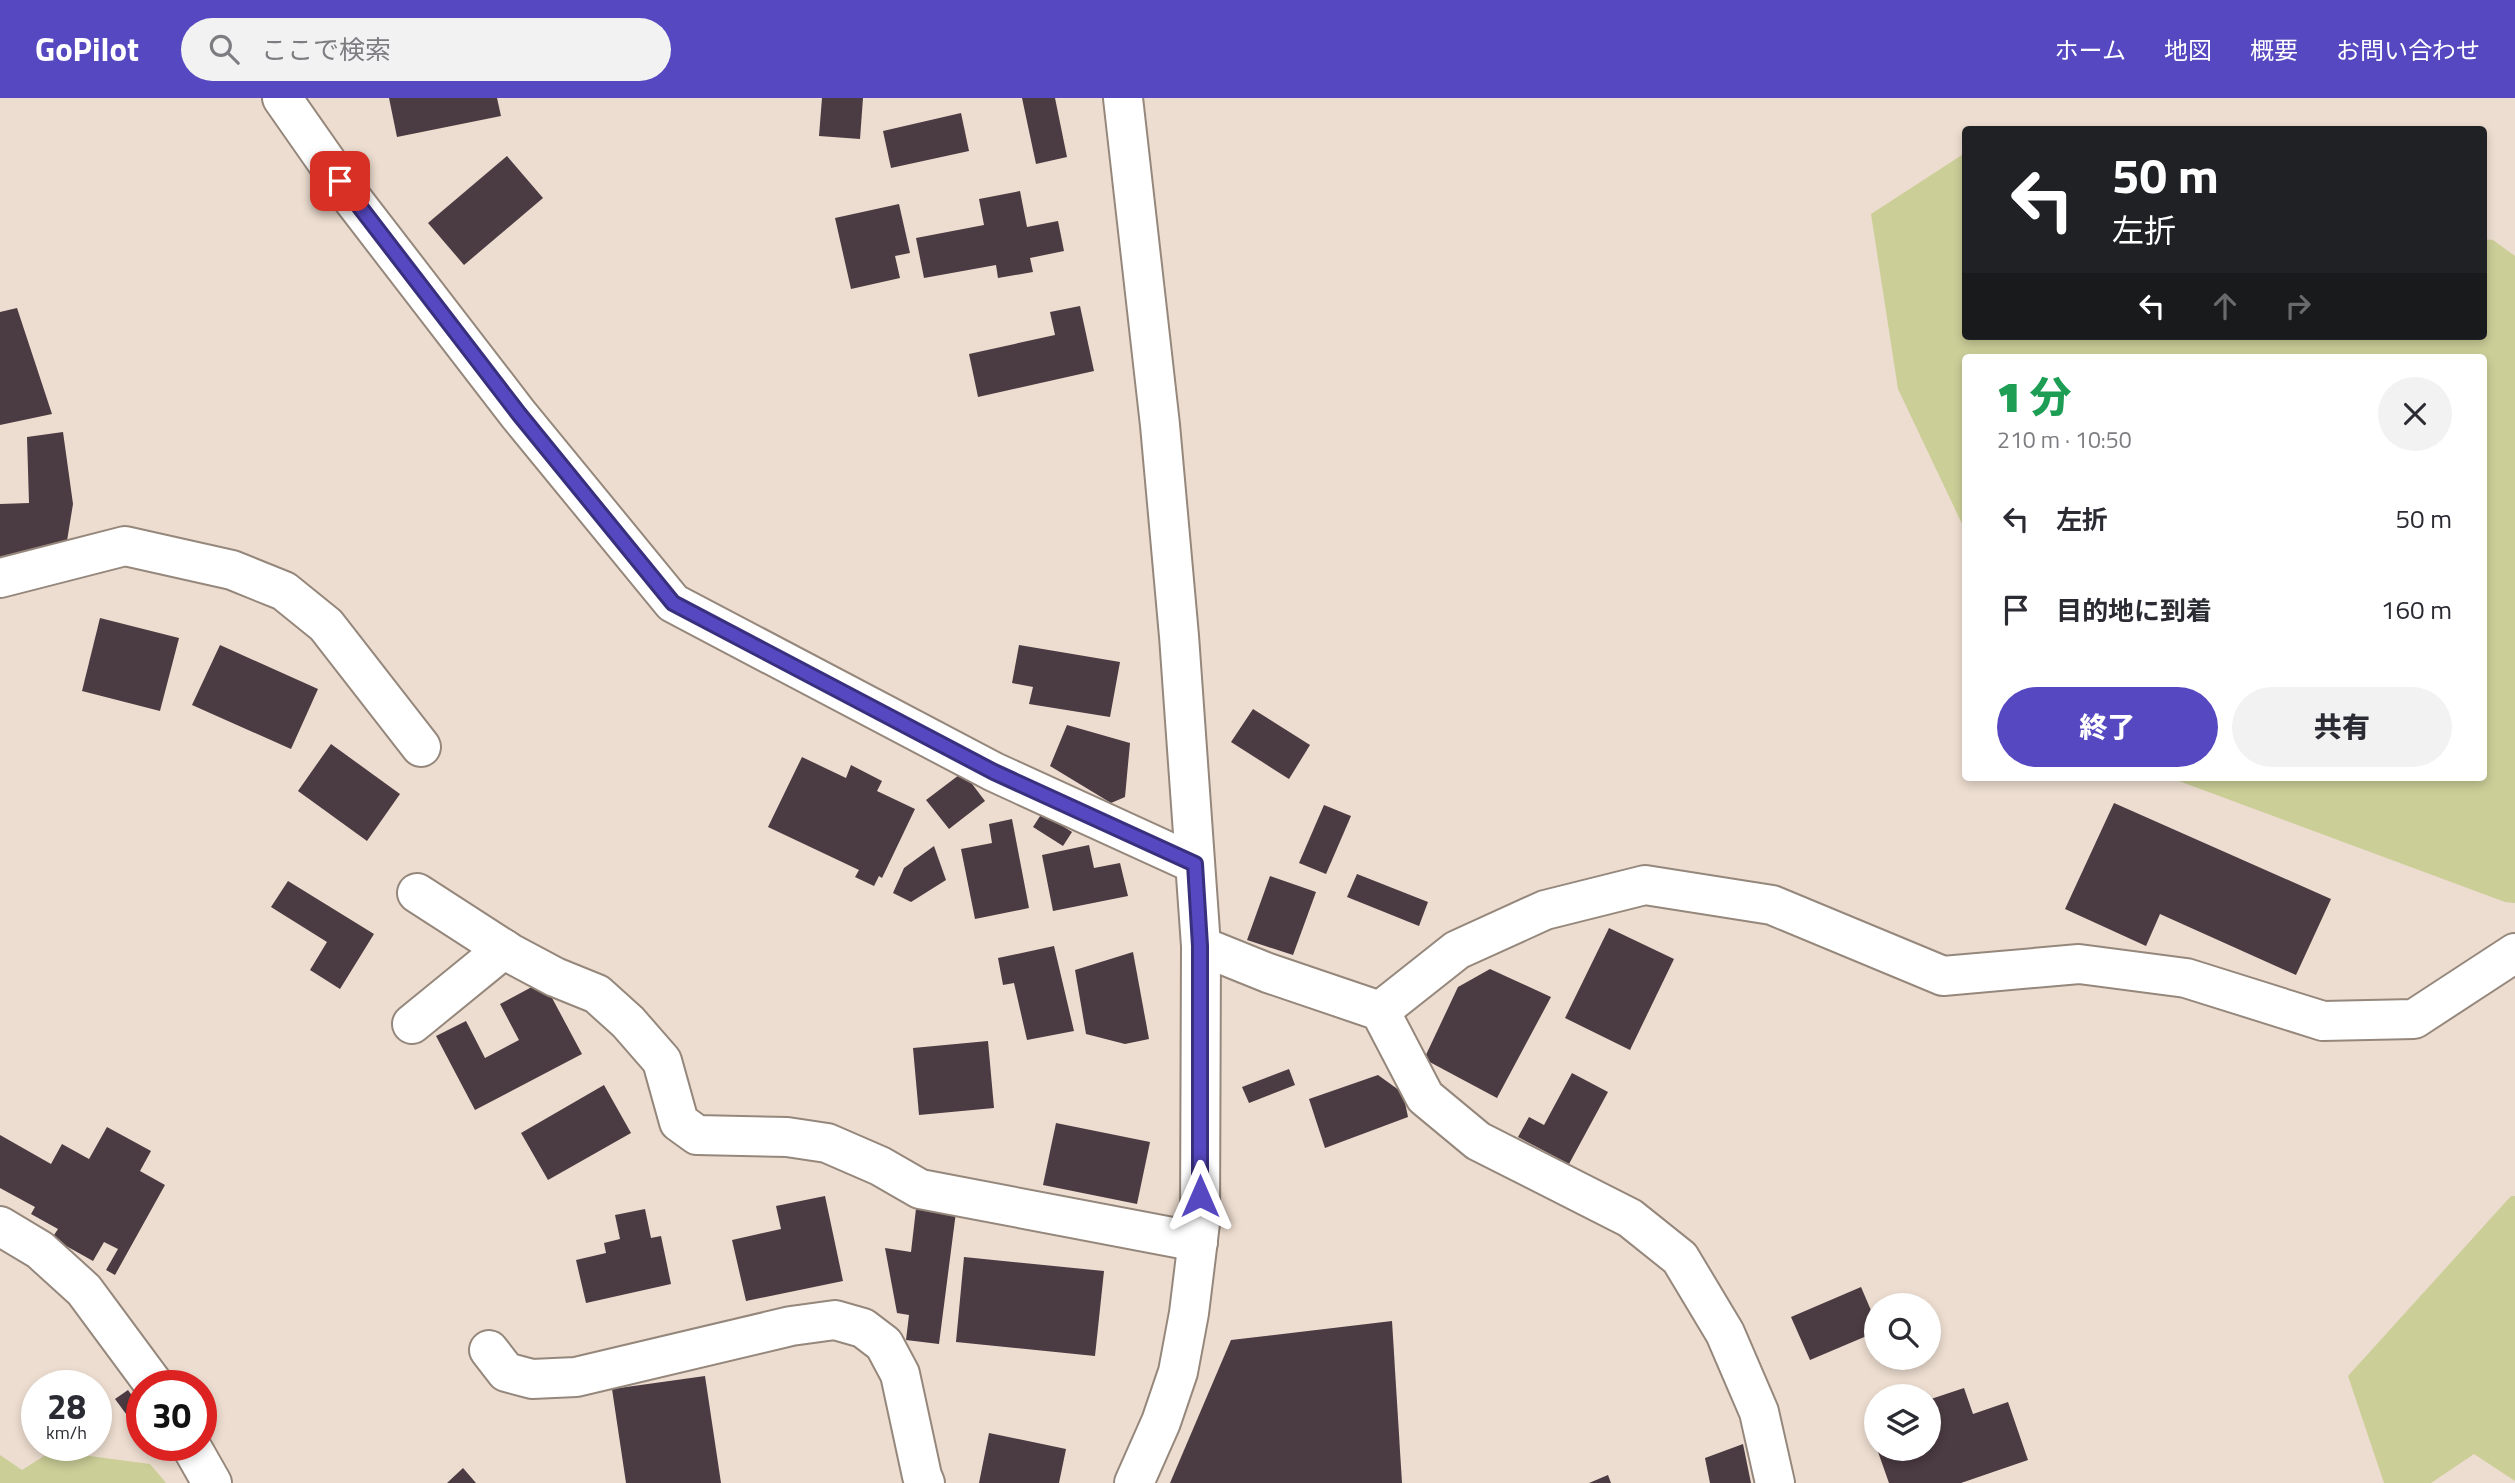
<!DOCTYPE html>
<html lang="ja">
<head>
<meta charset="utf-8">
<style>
	body { margin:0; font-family:"Titillium Web","Noto Sans JP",sans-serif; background:#f2f2f3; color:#2b2b33; height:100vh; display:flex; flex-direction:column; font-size:26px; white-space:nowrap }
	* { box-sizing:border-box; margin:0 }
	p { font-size:23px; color:#7c7c81 }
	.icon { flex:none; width:38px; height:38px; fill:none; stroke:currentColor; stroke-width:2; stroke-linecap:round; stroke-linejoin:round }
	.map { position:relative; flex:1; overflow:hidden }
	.drawer { position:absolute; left:1962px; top:256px; width:525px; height:427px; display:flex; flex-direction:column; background:#fff; border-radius:7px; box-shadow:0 4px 10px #0003 }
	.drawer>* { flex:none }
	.guide { position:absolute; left:1962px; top:28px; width:525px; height:214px; border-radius:7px; box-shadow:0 4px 10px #0003; background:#202124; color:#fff; overflow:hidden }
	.fabs { position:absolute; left:1864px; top:1195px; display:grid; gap:14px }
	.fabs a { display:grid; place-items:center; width:77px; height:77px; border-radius:50%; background:#fff; box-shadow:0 4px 10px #0003; font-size:35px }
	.speed { position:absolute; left:21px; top:1272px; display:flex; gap:14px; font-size:35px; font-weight:700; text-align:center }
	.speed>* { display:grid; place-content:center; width:91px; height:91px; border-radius:50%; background:#fff; box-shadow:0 4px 10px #0003; line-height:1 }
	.speed small { font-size:18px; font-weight:400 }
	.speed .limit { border:10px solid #d22; background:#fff; color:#111 }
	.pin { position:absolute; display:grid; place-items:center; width:60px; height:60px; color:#fff; margin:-30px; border-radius:14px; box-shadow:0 4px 10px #0006 }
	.me { position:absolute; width:77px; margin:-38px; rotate:0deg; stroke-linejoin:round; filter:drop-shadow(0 0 5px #0008) }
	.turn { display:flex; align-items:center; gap:24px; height:147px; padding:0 35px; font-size:32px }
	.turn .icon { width:91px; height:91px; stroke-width:2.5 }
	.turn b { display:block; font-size:49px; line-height:60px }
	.lanes { display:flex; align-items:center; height:66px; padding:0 35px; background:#0003; justify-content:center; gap:35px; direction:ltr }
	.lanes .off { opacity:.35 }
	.round { display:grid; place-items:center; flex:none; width:74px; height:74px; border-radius:37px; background:#f2f2f3 }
	.headline { display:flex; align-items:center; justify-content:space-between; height:119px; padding:0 35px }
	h1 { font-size:42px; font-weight:800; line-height:52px; color:#1e9e55 }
	.action { display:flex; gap:14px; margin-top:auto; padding:14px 35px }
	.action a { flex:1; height:80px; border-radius:42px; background:#5648c0; color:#fff; font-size:28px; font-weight:800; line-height:80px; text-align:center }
	.action a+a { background:#f2f2f3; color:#2b2b33 }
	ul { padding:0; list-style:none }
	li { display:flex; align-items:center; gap:21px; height:91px; padding:0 35px }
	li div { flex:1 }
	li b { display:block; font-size:26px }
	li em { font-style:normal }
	header { display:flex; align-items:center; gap:42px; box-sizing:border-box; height:98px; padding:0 35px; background:#5648c0; color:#fff }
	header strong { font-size:33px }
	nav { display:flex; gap:38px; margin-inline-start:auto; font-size:24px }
	.search { width:490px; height:63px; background:#f2f2f3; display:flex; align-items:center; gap:18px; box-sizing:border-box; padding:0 24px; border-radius:38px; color:#7c7c81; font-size:26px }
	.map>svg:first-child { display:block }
	.green { fill:#cbce97 }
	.building { fill:#4b3b42 }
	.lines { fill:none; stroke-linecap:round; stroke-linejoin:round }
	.minor-casing { stroke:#95877b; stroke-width:42 }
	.minor { stroke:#fff; stroke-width:38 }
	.route-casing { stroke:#382f7d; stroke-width:18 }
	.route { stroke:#5648c0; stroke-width:12 }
</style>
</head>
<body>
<header>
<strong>GoPilot</strong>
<div class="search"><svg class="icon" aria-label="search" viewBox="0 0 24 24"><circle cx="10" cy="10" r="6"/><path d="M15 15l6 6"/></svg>ここで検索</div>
<nav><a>ホーム</a><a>地図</a><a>概要</a><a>お問い合わせ</a></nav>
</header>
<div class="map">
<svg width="2515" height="1385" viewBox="0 0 2515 1385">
	<rect width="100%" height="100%" fill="#edddd0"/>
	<g class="green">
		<polygon points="1965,55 1965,238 2483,238 2483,141 2493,142 2515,158 2515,805 2505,804 2168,679 2483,679 2483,259 1965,259 1965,432 1898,291 1871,116"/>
		<polygon points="2511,1098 2515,1098 2515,1383 2474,1356 2431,1385 2384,1385 2348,1278"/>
		<polygon points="52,1353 150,1366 166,1385 0,1385 0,1357 22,1372"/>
	</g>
	<g class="building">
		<polygon points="389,0 497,0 501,18 397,39"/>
		<polygon points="822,0 863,0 860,41 819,38"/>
		<polygon points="1022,0 1055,0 1067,59 1036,66"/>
		<polygon points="961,15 969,53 891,70 883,33"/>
		<polygon points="507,58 543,100 464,167 428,125"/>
		<polygon points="1020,93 1027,129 1058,123 1064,153 1030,160 1033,174 998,180 996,167 924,180 916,140 984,127 979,101"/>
		<polygon points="899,106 910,155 895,158 900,180 851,191 835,120"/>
		<polygon points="1080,208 1094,273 978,299 969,256 1055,237 1050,214"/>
		<polygon points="17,210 52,316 0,327 0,214"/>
		<polygon points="63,334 73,406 67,443 0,460 0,406 29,405 27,339"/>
		<polygon points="100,520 179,540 160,613 82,593"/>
		<polygon points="220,547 318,591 291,651 192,607"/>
		<polygon points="1019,547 1120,564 1110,619 1029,606 1033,589 1012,585"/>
		<polygon points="1253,611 1310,647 1289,681 1231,644"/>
		<polygon points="1067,627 1130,645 1125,699 1111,705 1050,668"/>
		<polygon points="331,646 400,696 367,743 298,693"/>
		<polygon points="802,659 846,680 851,667 882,683 877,693 915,711 882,780 879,778 874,788 855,779 859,772 768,729"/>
		<polygon points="963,674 985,703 949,731 926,702"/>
		<polygon points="2114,705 2331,801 2296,877 2160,816 2146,848 2065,811"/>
		<polygon points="1324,707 1351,718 1326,776 1299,765"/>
		<polygon points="1042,715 1072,734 1063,748 1033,729"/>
		<polygon points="1012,721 1029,810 975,821 961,751 992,745 989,726"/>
		<polygon points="1089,747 1094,770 1120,765 1128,798 1053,813 1042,757"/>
		<polygon points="934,748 946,782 911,804 893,795 904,770"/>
		<polygon points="1357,776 1428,804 1419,828 1347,799"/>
		<polygon points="1270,778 1316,794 1293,857 1247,842"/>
		<polygon points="288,783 374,836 340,891 310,872 327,844 271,809"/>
		<polygon points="1609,830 1674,861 1630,952 1565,920"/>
		<polygon points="1054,848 1074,933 1027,942 1014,885 1003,887 998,860"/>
		<polygon points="1133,854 1149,941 1125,946 1086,936 1075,872"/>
		<polygon points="1490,871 1551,899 1497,1000 1424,961 1458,889"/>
		<polygon points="543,883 582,956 475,1012 436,938 466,923 485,960 519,942 500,906"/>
		<polygon points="988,943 994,1010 919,1017 913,950"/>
		<polygon points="1289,971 1295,987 1249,1005 1242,989"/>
		<polygon points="1572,975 1608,994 1569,1066 1518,1039 1529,1019 1544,1027"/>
		<polygon points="1378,977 1403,995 1408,1019 1325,1050 1309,1001"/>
		<polygon points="604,987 631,1035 548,1082 521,1035"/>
		<polygon points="1056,1025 1150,1044 1137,1106 1043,1087"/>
		<polygon points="107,1029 151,1053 140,1073 165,1087 115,1177 106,1172 118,1151 104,1144 93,1163 52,1140 58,1131 31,1116 35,1109 0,1090 0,1037 51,1066 62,1046 89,1061"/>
		<polygon points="825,1098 843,1183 746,1203 732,1142 781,1131 776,1108"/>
		<polygon points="917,1102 957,1106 939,1246 906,1242 909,1217 897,1215 885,1150 911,1154"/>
		<polygon points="645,1111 651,1140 661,1138 671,1186 586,1205 576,1162 606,1155 604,1145 620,1141 615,1117"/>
		<polygon points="964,1159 1104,1173 1095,1258 956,1244"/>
		<polygon points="1861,1189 1876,1224 1876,1234 1810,1262 1791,1219"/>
		<polygon points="1392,1223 1402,1385 1170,1385 1231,1242"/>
		<polygon points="705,1278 721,1385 626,1385 612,1291"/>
		<polygon points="1964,1290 1973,1316 2008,1304 2028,1362 1961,1385 1889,1385 1877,1351 1928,1351 1928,1302"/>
		<polygon points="128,1292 142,1312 142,1318 132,1324 115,1301"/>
		<polygon points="989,1335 1066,1351 1059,1385 979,1385"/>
		<polygon points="1743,1346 1751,1385 1710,1385 1705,1360"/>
		<polygon points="463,1370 476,1385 447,1385"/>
		<polygon points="1608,1377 1611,1385 1589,1385"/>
	</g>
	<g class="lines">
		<g class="minor-casing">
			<g id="minor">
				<polyline points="282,0 354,103 518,316 673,505 994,674 1195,766"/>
				<polyline points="1123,0 1160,327 1179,538 1201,848 1200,1125 1189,1215 1178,1274 1161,1324 1134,1385"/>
				<polyline points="0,480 125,448 232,472 284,493 326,527 421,649"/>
				<polyline points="417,795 510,855 555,879 597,896 628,924 662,963 679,1024 697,1037 787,1039 827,1045 880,1068 920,1091 1198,1144"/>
				<polyline points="1201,848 1268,875 1380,913 1425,999 1478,1043 1630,1120 1680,1160 1725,1235 1759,1314 1775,1385"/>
				<polyline points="1380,913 1457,852 1545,812 1645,787 1772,807 1943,878 2079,866 2186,880 2323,923 2414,921 2515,855"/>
				<polyline points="412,926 504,851"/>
				<polyline points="0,1128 40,1152 84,1192 155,1288"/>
				<polyline points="489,1252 506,1274 532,1281 576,1279 791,1228 835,1222 863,1230 884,1246 900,1276 922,1378 925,1385"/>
				<polyline points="191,1348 212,1385"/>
			</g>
		</g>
		<use href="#minor" class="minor"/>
	</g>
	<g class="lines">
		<g class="route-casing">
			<polyline id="route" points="340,83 519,316 673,505 994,674 1195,766 1200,848 1200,1098"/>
		</g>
		<use href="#route" class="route"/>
	</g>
</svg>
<div class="fabs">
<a><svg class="icon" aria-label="search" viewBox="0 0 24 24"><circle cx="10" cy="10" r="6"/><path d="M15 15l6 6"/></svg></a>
<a><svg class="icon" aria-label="layers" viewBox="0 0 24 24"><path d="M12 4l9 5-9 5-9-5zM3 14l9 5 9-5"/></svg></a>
</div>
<div class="speed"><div>28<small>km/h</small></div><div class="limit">30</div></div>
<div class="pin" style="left:340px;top:83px;background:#d93025"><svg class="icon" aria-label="arrive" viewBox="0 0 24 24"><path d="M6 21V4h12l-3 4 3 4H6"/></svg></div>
<svg class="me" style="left:1200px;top:1098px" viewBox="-20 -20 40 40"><path d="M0-17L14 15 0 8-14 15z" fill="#5648c0" stroke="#fff" stroke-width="4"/></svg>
<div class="guide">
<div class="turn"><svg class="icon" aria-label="left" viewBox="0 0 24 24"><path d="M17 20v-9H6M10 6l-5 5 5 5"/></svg><div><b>50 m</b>左折</div></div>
<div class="lanes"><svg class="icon" aria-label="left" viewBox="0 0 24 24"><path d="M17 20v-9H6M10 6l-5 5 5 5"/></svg><svg class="icon off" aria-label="ahead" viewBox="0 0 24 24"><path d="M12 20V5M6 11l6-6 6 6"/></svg><svg class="icon off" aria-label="right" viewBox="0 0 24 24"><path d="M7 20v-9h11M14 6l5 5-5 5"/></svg></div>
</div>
<section class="drawer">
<div class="headline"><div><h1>1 分</h1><p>210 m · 10:50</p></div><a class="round"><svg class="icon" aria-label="close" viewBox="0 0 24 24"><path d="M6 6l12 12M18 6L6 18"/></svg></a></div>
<ul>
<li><svg class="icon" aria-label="left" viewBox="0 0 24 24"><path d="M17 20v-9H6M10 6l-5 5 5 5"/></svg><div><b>左折</b></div><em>50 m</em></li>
<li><svg class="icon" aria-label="arrive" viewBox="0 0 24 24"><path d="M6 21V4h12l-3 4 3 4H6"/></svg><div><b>目的地に到着</b></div><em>160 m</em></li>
</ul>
<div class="action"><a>終了</a><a>共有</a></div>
</section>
</div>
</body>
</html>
